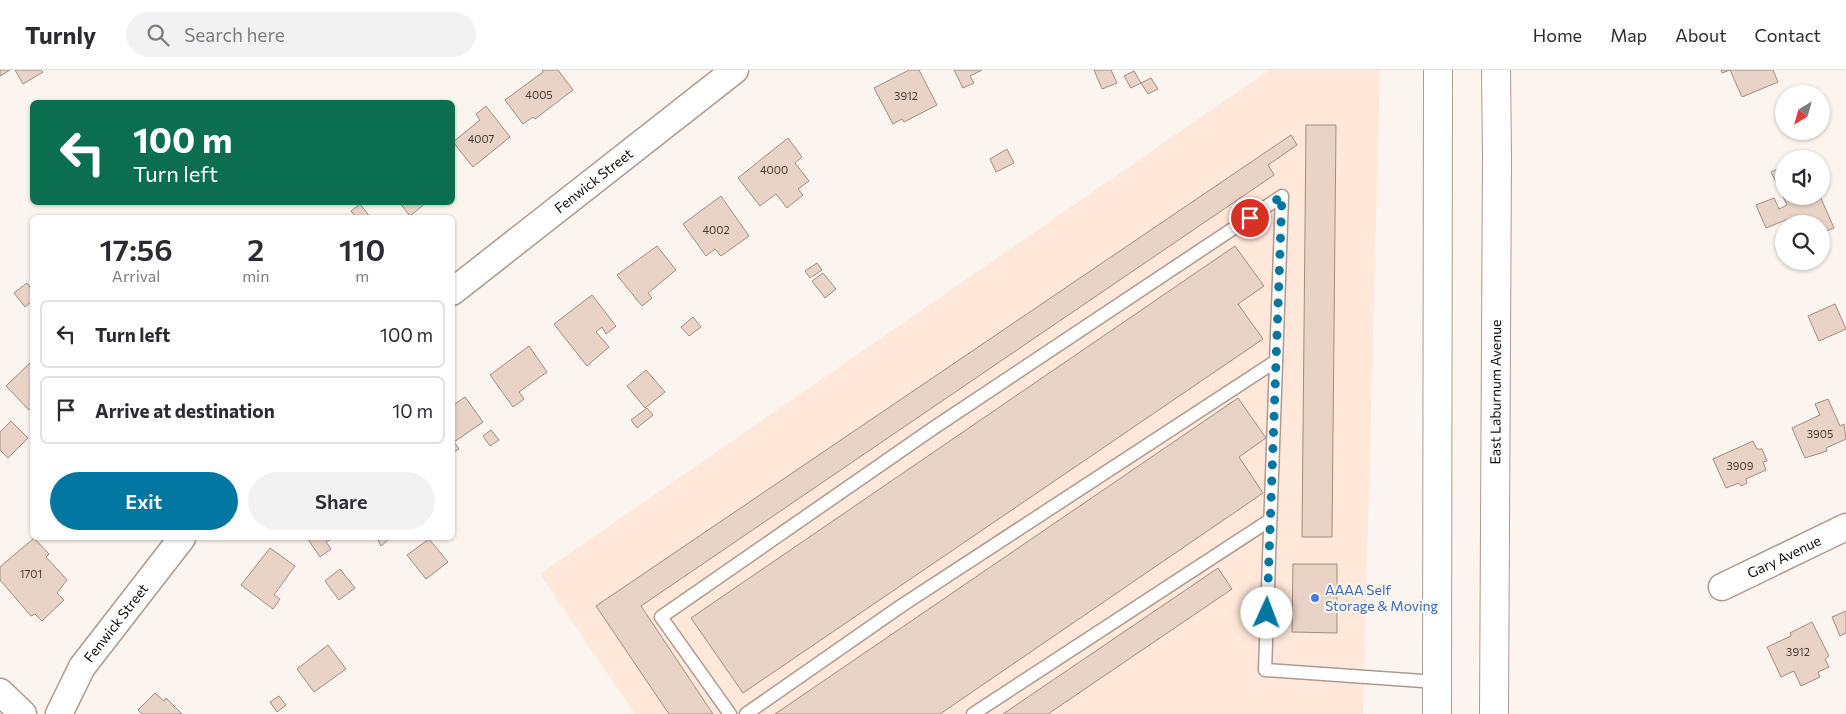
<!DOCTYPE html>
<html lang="en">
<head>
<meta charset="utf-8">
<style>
	body { margin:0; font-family:Commissioner,sans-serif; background:#f2f2f3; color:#2b2b33; height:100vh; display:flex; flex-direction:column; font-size:19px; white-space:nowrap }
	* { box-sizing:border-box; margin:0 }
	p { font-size:16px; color:#7c7c81 }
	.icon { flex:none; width:28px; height:28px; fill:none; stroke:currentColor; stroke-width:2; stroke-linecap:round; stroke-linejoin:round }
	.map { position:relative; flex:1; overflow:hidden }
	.panel { position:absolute; left:30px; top:145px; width:425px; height:325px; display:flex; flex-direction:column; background:#fff; border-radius:8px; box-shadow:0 1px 4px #0004 }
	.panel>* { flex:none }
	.guide { position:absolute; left:30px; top:30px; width:425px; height:105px; border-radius:8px; box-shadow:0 1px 4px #0004; background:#0b6e4f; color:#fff; overflow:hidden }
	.needle { width:32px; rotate:217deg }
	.tools { position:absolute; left:1775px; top:15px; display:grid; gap:10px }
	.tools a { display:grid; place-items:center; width:55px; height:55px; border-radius:50%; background:#fff; box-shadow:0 1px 4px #0004; font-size:25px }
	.pin { position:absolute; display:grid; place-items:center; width:42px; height:42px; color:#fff; margin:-21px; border:2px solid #fff; border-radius:50%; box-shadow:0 1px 5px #0007 }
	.me { position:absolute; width:55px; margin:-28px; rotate:2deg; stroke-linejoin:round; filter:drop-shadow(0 0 4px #0008) }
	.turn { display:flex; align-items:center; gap:18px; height:105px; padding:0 20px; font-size:22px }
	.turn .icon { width:65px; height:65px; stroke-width:2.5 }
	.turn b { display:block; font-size:35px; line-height:42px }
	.eta { display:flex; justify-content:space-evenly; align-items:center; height:85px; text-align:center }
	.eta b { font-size:30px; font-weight:600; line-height:35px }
	.button { display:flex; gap:10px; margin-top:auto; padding:10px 20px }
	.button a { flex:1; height:58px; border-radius:30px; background:#0176a0; color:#fff; font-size:20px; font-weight:600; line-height:58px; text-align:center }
	.button a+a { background:#f2f2f3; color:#2b2b33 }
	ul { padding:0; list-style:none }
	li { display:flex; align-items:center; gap:15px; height:68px; margin:0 10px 8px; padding:0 10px; border:2px solid #e1e1e2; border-radius:8px }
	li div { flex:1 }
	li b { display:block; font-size:19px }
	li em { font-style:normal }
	header { display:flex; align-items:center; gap:30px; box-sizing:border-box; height:70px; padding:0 25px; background:#fff; border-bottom:1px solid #e1e1e2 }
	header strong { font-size:24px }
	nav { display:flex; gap:28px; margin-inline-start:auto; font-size:18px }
	.search { width:350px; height:45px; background:#f2f2f3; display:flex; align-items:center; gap:12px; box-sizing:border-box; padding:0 18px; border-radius:28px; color:#7c7c81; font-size:19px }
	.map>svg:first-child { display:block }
	.built { fill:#ffe8d9 }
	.building { fill:#e9d3c6; stroke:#9f8c7f }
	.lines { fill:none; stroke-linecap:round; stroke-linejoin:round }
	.service-casing { stroke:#ae9a8d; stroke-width:15 }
	.minor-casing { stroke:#ae9a8d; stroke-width:29 }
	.primary-casing { stroke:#ae9a8d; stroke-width:30 }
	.service { stroke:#fff; stroke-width:12 }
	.minor { stroke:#fff; stroke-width:26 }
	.primary { stroke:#fff; stroke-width:28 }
	.route { stroke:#0176a0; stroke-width:9; stroke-dasharray:0 16.2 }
	.shop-dot { fill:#3f7fe0; stroke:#fcf4ee; stroke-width:2 }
	.labels { text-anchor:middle; stroke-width:4; stroke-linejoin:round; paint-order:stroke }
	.number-label { font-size:11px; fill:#463c36 }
	.street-label { font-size:14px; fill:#100906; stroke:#fcf4ee }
	.shop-label { font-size:14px; fill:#366cbe; stroke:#fcf4ee; text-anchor:start }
</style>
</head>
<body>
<header>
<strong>Turnly</strong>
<div class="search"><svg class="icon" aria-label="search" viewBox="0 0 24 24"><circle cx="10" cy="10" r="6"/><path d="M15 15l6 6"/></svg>Search here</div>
<nav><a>Home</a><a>Map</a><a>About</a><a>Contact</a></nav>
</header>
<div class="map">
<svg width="1846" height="644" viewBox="0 0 1846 644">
	<rect width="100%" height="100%" fill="#fcf4ee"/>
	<polygon class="built" points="1269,0 1380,0 1363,644 635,644 540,504"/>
	<g class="building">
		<polygon points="0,0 10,0 0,6"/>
		<polygon points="15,0 41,0 43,2 23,14"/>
		<polygon points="542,0 558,0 573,20 535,49 533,47 523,54 505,30 543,2"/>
		<polygon points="909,0 919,0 937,35 904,52 902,49 893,54 874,18"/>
		<polygon points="954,0 982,0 970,6 974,13 963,18"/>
		<polygon points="1094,0 1111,0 1117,13 1102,19"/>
		<polygon points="1721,0 1773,0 1778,12 1742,27 1730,0 1722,3"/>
		<polygon points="1134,1 1141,13 1131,18 1124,6"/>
		<polygon points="1151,8 1158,19 1148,24 1141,13"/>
		<polygon points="486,36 510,67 473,97 453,72 480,50 476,44"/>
		<polygon points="1306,55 1336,55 1332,467 1302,467"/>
		<polygon points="1291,65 1297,75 1268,95 1274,105 641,536 713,644 669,644 596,536"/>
		<polygon points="788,68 802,87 795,93 809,111 798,119 803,125 787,138 776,124 760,136 738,108"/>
		<polygon points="1007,79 1014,93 996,102 990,89"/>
		<polygon points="1784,96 1784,126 1820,126 1834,158 1821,163 1821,154 1793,154 1791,148 1766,158 1756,135 1774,128 1779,139 1787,135 1771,102"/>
		<polygon points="721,126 749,166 721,186 715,179 706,186 683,154"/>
		<polygon points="399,132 427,132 410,146"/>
		<polygon points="360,134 371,148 354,148 355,146 351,141"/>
		<polygon points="657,176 676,200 648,223 652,228 642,236 617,205"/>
		<polygon points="1235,176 1264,216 1238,234 1263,269 743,623 691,548"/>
		<polygon points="817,193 822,200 810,208 805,201"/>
		<polygon points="823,203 836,219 825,228 812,211"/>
		<polygon points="27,213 32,220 32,227 30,229 32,231 25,237 14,223"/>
		<polygon points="592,225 616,256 606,264 602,257 596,262 609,277 587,296 554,254"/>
		<polygon points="1835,234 1846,259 1819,271 1808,246"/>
		<polygon points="693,247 701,257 689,266 681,257"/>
		<polygon points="529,276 547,302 519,322 524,329 513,337 490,305"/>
		<polygon points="32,291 32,337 29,340 6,316"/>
		<polygon points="646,300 665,322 645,338 627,316"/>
		<polygon points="465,327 483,352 454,372 459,379 452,383 452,336"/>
		<polygon points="1238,328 1266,368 1239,387 1263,423 940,644 775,644"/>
		<polygon points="1828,329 1840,356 1844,354 1846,369 1826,378 1827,381 1805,388 1792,358 1820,345 1815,334"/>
		<polygon points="647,338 653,345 637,358 631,350"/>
		<polygon points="11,351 28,368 8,388 0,380 0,362"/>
		<polygon points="491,360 499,370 490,376 483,366"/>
		<polygon points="1753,371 1757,379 1762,379 1767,391 1763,392 1766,400 1746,409 1747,413 1741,416 1739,413 1726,418 1713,389"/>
		<polygon points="34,468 49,484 46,487 67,510 57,523 64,530 42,551 35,544 31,546 0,510 0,497"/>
		<polygon points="307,468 333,468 326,472 331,479 320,487"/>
		<polygon points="377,468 386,468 388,470 381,476"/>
		<polygon points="429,469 448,492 426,509 407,485"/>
		<polygon points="270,478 295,496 274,525 280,529 273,539 241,515"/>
		<polygon points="1293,494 1337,494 1337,563 1292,562"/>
		<polygon points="1218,498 1232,519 1048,644 1003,644"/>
		<polygon points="340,499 355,518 339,530 325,511"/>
		<polygon points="1846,541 1846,563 1840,566 1832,547"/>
		<polygon points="1812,552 1829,586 1825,589 1829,597 1818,602 1820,607 1801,616 1794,601 1781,607 1767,577 1791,566 1790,563"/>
		<polygon points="328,575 346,599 314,622 297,599"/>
		<polygon points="155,623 164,631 166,628 182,644 142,644 138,640"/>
		<polygon points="279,626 286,635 277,642 270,632"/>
	</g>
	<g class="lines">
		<g class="service-casing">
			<g id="service">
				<polyline points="730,644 661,547 935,357 1282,126 1265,600 1437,612"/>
				<polyline points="746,644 901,536 1276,291"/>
				<polyline points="973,644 1270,450"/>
			</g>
		</g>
		<g class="minor-casing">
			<g id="minor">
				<path id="s1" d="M452,222L735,0"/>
				<path id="s2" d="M1722,517L1846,457"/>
				<polyline points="0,622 23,644"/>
				<path id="s3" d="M59,644L82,597L182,468"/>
			</g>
		</g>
		<g class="primary-casing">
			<g id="primary">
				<polyline points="1437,644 1438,0"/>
				<path id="s4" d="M1494,644L1497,86L1496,0"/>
			</g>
		</g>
		<use href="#service" class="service"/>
		<use href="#minor" class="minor"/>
		<use href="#primary" class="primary"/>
	</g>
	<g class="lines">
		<polyline class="route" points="1250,148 1282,126 1267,543"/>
	</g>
	<circle class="shop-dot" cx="1315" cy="528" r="5"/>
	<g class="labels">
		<g class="number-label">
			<text x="539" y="29">4005</text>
			<text x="906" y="30">3912</text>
			<text x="481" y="73">4007</text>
			<text x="774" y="104">4000</text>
			<text x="716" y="164">4002</text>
			<text x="1820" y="368">3905</text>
			<text x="1740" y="400">3909</text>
			<text x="31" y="508">1701</text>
			<text x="1798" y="586">3912</text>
		</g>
		<g class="street-label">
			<text dy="5" stroke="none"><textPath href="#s1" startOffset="180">Fenwick Street</textPath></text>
			<text dy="5" stroke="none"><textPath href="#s4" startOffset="322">East Laburnum Avenue</textPath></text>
			<text dy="5" stroke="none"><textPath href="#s2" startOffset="69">Gary Avenue</textPath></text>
			<text dy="5" stroke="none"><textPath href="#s3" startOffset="108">Fenwick Street</textPath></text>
		</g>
		<g class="shop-label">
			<text x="1325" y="525">AAAA Self<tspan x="1325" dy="16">Storage &amp; Moving</tspan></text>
		</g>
	</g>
</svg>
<div class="tools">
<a><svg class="needle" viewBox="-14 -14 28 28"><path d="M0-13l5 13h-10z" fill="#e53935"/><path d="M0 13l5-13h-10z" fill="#7c7c81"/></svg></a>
<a><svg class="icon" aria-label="sound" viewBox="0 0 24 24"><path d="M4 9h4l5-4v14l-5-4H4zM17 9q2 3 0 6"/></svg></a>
<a><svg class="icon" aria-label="search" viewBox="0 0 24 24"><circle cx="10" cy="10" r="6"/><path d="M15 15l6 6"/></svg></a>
</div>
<div class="pin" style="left:1250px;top:148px;background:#d93025"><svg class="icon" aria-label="arrive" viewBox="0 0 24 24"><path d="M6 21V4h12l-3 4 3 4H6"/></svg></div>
<svg class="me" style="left:1267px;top:543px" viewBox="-20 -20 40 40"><circle r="19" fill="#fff"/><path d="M0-13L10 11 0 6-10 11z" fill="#0176a0"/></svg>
<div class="guide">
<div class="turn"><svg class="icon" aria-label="left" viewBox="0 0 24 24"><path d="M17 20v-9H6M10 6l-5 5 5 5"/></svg><div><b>100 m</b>Turn left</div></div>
</div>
<section class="panel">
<div class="eta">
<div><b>17:56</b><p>Arrival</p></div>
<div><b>2</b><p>min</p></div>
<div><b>110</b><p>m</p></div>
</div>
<ul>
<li><svg class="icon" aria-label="left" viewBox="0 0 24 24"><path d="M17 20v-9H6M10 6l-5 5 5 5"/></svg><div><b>Turn left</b></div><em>100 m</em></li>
<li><svg class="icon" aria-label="arrive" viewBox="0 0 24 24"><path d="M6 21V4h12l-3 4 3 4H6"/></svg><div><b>Arrive at destination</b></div><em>10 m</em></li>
</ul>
<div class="button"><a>Exit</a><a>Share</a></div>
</section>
</div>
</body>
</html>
